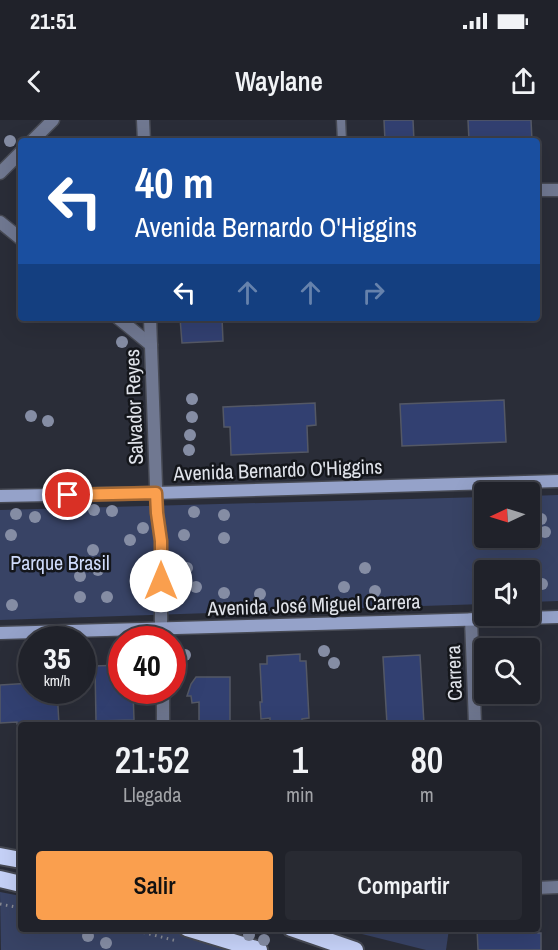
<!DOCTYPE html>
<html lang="es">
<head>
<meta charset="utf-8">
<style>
	body { margin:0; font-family:"Archivo Narrow",sans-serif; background:#282a32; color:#f1f3f6; height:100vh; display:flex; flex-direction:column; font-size:22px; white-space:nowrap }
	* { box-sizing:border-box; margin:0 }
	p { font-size:20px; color:#a2a4a8 }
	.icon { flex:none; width:33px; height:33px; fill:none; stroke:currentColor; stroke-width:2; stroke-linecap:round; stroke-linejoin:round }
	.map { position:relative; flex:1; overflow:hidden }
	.sheet { position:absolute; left:18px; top:602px; width:522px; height:210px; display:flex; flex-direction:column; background:#20222a; border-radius:6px; box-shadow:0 6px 24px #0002,0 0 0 2px #3d3f47 }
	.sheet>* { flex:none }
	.guide { position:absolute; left:18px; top:18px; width:522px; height:183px; border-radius:6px; box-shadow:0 6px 24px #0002,0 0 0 2px #3d3f47; background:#1a4fa0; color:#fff; overflow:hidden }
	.needle { width:39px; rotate:266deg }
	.fabs { position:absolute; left:474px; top:362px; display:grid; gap:12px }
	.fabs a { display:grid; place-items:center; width:66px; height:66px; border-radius:6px; background:#20222a; box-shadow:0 6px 24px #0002,0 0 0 2px #3d3f47; font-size:30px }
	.speed { position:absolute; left:18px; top:506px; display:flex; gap:12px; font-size:30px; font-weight:700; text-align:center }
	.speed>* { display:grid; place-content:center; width:78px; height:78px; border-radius:50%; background:#20222a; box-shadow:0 6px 24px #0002,0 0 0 2px #3d3f47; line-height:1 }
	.speed small { font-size:15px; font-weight:400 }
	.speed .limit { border:9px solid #d22; background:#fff; color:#111 }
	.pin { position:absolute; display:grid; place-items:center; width:51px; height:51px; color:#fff; margin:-26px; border:3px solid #fff; border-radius:50%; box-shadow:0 2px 6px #0007 }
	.me { position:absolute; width:66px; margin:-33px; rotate:0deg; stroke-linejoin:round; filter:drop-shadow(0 0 4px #0008) }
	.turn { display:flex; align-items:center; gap:21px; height:126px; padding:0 18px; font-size:27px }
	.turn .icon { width:78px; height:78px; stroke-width:2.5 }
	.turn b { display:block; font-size:42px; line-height:51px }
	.lanes { display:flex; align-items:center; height:57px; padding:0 18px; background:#0003; justify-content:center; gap:30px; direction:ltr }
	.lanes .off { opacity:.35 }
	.eta { display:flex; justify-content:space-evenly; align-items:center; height:102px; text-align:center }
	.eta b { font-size:36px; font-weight:600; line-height:42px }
	.primary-button { display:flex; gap:12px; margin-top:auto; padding:12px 18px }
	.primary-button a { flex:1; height:69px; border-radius:6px; background:#fa9f4e; color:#111; font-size:24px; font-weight:600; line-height:69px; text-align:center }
	.primary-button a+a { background:#282a32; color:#f1f3f6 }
	.status { display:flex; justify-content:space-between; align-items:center; height:42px; padding:0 30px; background:#20222a; direction:ltr }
	.status svg { height:16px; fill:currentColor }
	header { display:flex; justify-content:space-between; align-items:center; height:78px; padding:0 18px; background:#20222a; font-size:27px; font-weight:600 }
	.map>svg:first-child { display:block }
	.green { fill:#384365 }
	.building { fill:#324071; stroke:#545865; stroke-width:1.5 }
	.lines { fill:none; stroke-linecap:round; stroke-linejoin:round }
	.service-casing { stroke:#474a54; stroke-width:11 }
	.minor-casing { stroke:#474a54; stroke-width:15 }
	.tertiary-casing { stroke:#474a54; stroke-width:15 }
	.secondary-casing { stroke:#474a54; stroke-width:15 }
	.trunk-casing { stroke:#474a54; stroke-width:20 }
	.path { stroke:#898c95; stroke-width:3; stroke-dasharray:1.5 4.5; stroke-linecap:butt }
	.service { stroke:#707891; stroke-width:8 }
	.minor { stroke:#707891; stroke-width:12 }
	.tertiary { stroke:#707891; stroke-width:12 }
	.secondary { stroke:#95a2c9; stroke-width:12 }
	.trunk { stroke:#c6d2f8; stroke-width:16 }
	.tree { fill:#858da4 }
	.route-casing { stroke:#a26733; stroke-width:15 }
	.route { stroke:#fa9f4e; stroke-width:10 }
	.labels { text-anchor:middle; stroke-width:5; stroke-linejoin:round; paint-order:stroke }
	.street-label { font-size:20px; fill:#e0e3ea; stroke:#14161b }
	.park-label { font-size:20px; fill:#d0dcfc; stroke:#14161b }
</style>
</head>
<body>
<div class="status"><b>21:51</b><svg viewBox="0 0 49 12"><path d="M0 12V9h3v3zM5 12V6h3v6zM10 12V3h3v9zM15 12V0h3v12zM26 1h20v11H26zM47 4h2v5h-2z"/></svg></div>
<header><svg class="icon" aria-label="back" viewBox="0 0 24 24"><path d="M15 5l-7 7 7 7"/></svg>Waylane<svg class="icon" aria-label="share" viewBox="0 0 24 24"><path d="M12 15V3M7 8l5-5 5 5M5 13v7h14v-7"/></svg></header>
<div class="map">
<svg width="558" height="830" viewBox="0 0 558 830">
	<rect width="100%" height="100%" fill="#2a2d38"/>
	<g class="green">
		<polygon points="558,375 558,481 530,482 530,450 484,450 484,484 0,500 0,390 484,377 484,417 530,417 530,376"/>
		<polygon points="0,772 21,776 21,808 164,809 237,830 1,830"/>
		<polygon points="342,809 449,809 446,830 426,830"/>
	</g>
	<g class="building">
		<polygon points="384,0 413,0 414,21 385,21"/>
		<polygon points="468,0 531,0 532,21 469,21"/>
		<polygon points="180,198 222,198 223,221 182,223"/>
		<polygon points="504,280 506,322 402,326 400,284"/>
		<polygon points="315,283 316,305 307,306 308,332 231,335 230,307 224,307 223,287"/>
		<polygon points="300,534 300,541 306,541 309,598 302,599 302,604 270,604 270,598 261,599 260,582 262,582 260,544 267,544 267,536"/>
		<polygon points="420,535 424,604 387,604 383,537"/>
		<polygon points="122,545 122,570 133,570 134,600 96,601 95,546"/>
		<polygon points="196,557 230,557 230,604 199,604 199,582 192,583 191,576 187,576 191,564"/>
		<polygon points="32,563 32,570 57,570 59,604 17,604 17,602 0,603 0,565"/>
		<polygon points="477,808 538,808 538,813 541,813 541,830 478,830"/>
	</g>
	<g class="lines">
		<g class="service-casing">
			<polyline id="service" points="341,0 342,21"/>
		</g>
		<g class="minor-casing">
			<g id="minor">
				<polyline points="32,21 53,0"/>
				<polyline points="0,53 21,32"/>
				<polyline points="537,70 558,70"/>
				<polyline points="0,102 21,119"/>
				<polyline points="118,198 151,225"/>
				<polyline points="471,499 475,604"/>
				<polyline points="537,768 558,767"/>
			</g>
		</g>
		<g class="tertiary-casing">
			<g id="tertiary">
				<polyline points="143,0 144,21"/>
				<polyline points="150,198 157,393 161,421 161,519"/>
				<polyline points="163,570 163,604"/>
			</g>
		</g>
		<g class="secondary-casing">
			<g id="secondary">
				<polyline points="0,376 156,373 558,361"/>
				<polyline points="0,513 558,497"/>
			</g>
		</g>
		<g class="trunk-casing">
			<g id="trunk">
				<polyline points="0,736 21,740"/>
				<polyline points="0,759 21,764"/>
				<polyline points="187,808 259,830"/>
				<polyline points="291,808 355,830"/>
			</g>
		</g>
		<g class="path">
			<polyline points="0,784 21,788"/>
			<polyline points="126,808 177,821"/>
		</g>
		<use href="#service" class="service"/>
		<use href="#minor" class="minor"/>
		<use href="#tertiary" class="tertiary"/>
		<use href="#secondary" class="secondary"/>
		<use href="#trunk" class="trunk"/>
	</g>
	<g class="tree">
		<circle cx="10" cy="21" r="6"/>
		<circle cx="122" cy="222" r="6"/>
		<circle cx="192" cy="279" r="6"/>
		<circle cx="31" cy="296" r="6"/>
		<circle cx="192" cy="297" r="6"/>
		<circle cx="48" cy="301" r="6"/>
		<circle cx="190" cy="315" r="6"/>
		<circle cx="189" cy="330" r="6"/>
		<circle cx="94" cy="390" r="6"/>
		<circle cx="112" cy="391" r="6"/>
		<circle cx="194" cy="392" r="6"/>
		<circle cx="16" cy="394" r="6"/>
		<circle cx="63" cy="394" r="6"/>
		<circle cx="224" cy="395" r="6"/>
		<circle cx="35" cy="397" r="6"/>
		<circle cx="541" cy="399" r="6"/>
		<circle cx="143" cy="408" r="6"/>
		<circle cx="545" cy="412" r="6"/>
		<circle cx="11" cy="415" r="6"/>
		<circle cx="184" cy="415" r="6"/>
		<circle cx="224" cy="418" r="6"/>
		<circle cx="130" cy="420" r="6"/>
		<circle cx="93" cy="430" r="6"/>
		<circle cx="187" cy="448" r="6"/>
		<circle cx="365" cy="448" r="6"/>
		<circle cx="98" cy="450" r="6"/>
		<circle cx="149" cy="451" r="6"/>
		<circle cx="80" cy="456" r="6"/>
		<circle cx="140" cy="463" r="6"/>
		<circle cx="542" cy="464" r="6"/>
		<circle cx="196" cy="467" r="6"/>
		<circle cx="344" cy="467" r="6"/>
		<circle cx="375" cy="471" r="6"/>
		<circle cx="224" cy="473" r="6"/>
		<circle cx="260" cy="474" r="6"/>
		<circle cx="80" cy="477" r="6"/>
		<circle cx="107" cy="477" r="6"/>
		<circle cx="12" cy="485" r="6"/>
		<circle cx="324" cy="531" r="6"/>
		<circle cx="185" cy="535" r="6"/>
		<circle cx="334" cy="543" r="6"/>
		<circle cx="249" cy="815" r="6"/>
		<circle cx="88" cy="816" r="6"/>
		<circle cx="264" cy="820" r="6"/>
		<circle cx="106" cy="823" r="6"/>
	</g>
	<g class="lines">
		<g class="route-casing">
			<polyline id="route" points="68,375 156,373 157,393 161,421 161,461"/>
		</g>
		<use href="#route" class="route"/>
	</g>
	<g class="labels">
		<g class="street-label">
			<text transform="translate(134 287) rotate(-92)" y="7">Salvador Reyes</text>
			<text transform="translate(278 350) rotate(-2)" y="7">Avenida Bernardo O'Higgins</text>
			<text transform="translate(314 485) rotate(-2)" y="7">Avenida José Miguel Carrera</text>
			<text transform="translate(454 553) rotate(-92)" y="7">Carrera</text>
		</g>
		<g class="park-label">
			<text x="60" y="450">Parque Brasil</text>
		</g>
	</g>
</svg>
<div class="fabs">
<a><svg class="needle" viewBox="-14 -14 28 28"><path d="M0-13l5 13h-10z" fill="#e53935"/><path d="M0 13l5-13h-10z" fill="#a2a4a8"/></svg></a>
<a><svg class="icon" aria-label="sound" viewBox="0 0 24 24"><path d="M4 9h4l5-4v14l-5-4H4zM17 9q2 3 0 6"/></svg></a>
<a><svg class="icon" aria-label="search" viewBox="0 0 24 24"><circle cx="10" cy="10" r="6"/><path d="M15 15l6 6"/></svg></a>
</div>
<div class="speed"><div>35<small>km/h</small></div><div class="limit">40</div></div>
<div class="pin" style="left:68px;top:375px;background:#d93025"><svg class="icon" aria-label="arrive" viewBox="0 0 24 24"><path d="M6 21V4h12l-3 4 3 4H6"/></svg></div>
<svg class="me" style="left:161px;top:461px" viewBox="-20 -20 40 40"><circle r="19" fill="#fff"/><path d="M0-13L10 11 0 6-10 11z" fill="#fa9f4e"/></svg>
<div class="guide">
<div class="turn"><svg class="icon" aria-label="left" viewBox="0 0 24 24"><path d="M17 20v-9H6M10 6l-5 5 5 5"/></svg><div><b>40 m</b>Avenida Bernardo O'Higgins</div></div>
<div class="lanes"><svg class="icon" aria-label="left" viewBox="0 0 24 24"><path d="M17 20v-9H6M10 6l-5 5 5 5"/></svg><svg class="icon off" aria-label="ahead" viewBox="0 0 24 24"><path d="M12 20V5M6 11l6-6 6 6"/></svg><svg class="icon off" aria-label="ahead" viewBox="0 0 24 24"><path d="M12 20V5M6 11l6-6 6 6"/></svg><svg class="icon off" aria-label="right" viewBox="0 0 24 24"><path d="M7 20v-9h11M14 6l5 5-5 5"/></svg></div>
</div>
<section class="sheet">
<div class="eta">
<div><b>21:52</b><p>Llegada</p></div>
<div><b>1</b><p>min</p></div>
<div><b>80</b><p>m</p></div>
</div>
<div class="primary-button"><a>Salir</a><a>Compartir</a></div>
</section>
</div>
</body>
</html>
